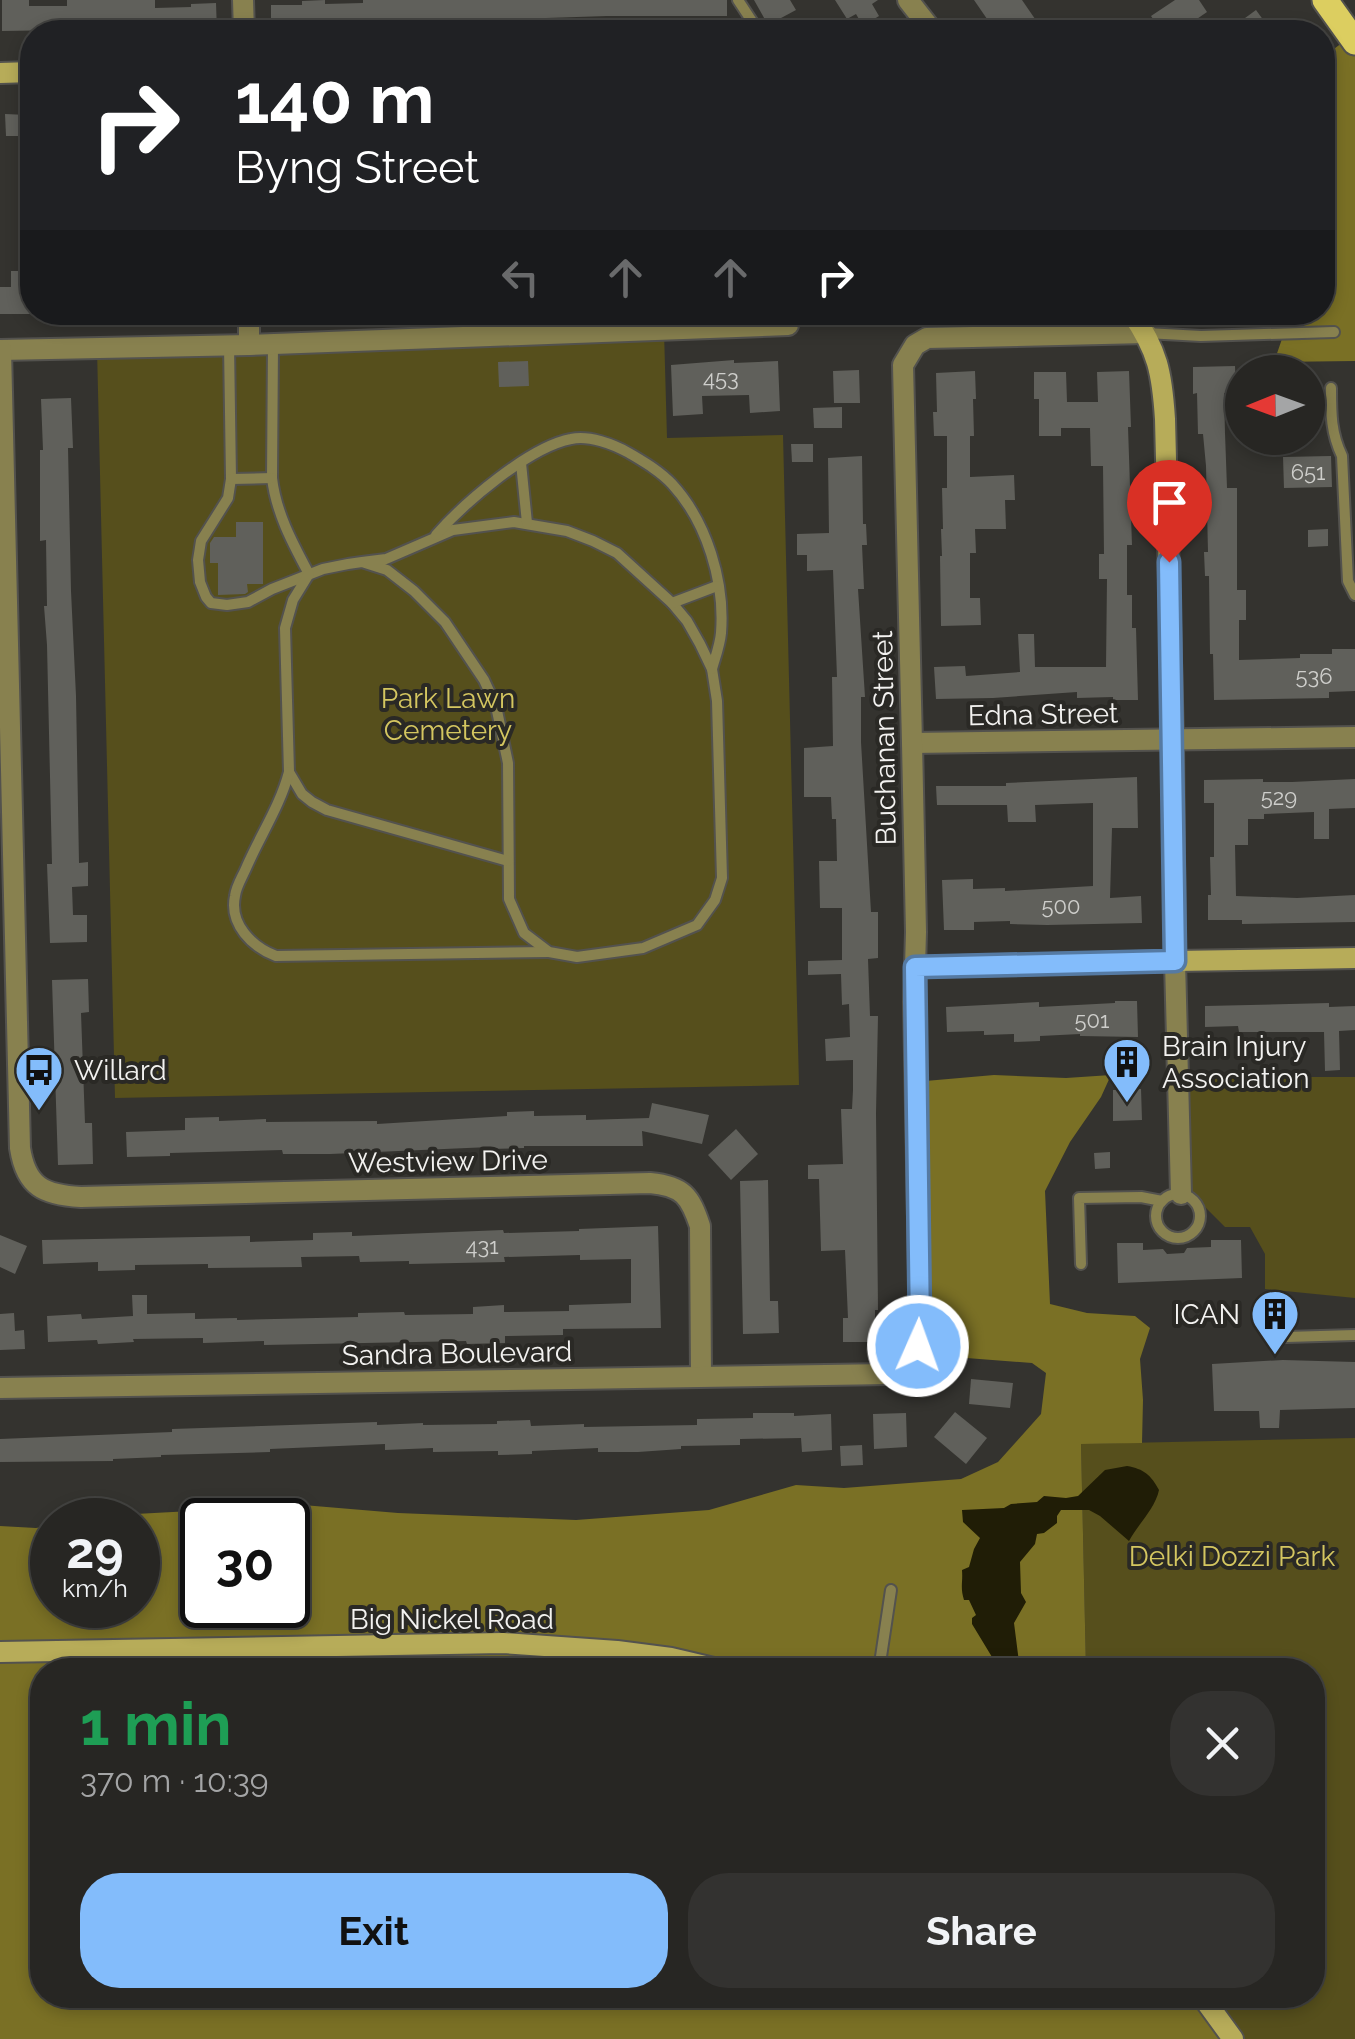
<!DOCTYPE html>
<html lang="en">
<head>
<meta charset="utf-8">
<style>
	body { margin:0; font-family:Raleway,sans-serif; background:#333230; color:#f1f3f6; height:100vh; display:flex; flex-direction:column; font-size:38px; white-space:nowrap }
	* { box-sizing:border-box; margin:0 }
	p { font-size:32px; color:#a4a5a6 }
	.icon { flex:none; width:55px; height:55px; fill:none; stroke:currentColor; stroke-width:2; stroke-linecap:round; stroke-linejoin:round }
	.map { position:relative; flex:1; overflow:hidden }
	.panel { position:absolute; left:30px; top:1658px; width:1295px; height:350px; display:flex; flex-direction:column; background:#272623; border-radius:40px; box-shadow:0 5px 15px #0003,0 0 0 2px #434341 }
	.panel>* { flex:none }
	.hud { position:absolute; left:20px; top:20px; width:1315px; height:305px; border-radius:40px; box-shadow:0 5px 15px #0003,0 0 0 2px #434341; background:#202124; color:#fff; overflow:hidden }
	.needle { width:65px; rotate:269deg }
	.buttons { position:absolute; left:1225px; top:355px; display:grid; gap:20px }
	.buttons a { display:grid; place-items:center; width:100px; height:100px; border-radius:50%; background:#272623; box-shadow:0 5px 15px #0003,0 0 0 2px #434341; font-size:50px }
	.speed { position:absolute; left:30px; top:1498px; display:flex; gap:20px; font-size:50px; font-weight:700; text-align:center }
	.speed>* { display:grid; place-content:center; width:130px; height:130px; border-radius:50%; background:#272623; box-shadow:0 5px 15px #0003,0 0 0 2px #434341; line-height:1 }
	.speed small { font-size:25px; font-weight:400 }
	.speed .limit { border:5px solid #111; border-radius:15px; background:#fff; color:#111 }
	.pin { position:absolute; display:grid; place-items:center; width:85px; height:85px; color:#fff; margin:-102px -42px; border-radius:50% 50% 50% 0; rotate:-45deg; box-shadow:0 0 10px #0007 }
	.pin .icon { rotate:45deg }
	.me { position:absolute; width:110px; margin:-55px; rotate:2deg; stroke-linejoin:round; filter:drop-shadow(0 0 8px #0008) }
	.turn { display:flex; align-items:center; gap:35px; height:210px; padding:0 50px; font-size:45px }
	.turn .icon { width:130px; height:130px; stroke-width:2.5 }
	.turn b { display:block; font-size:70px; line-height:85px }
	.lanes { display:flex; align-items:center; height:95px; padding:0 50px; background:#0003; justify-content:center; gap:50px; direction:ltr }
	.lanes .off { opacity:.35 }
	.round { display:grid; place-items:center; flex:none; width:105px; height:105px; border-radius:40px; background:#333230 }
	.head { display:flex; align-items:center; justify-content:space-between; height:170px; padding:0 50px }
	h1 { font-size:60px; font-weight:700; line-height:75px; color:#1e9e55 }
	.button { display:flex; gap:20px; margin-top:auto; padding:20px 50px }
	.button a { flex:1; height:115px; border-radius:40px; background:#83bcfb; color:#111; font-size:40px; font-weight:700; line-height:115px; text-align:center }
	.button a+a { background:#333230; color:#f1f3f6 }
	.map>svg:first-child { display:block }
	.green { fill:#564f1c }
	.forest { fill:#7a7025; fill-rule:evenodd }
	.water { fill:#201d06 }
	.building { fill:#60605b }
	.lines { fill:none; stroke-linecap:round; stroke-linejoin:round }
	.lane-casing { stroke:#53524e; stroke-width:14 }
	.street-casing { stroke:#53524e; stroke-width:24 }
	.secondary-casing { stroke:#53524e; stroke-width:24 }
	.primary-casing { stroke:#53524e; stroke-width:29 }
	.lane { stroke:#88814f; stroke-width:10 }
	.street { stroke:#88814f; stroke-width:20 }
	.secondary { stroke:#b7ac59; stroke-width:20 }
	.primary { stroke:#dcce60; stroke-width:25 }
	.route-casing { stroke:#557aa3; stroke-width:25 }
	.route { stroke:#83bcfb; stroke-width:18 }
	.labels { text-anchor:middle; stroke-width:8; stroke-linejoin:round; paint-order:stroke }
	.number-label { font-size:22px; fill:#cececb }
	.park-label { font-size:28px; fill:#d4c660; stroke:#2a2925 }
	.street-label { font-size:28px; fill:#f3f2f0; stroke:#2a2925 }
	.poi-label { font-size:28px; fill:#f3f2f0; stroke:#2a2925; text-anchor:start }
</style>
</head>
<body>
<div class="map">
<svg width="1355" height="2039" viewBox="0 0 1355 2039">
	<rect width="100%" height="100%" fill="#34332f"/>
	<g class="green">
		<polygon points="664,331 667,438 783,435 799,1085 115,1098 97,349"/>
		<polygon points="1176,1077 1355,1077 1355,1298 1265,1289 1265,1254 1250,1227 1225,1227 1199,1201 1187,1193"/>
		<polygon points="1355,1438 1355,2039 1236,2039 1203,1995 1312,1995 1312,1670 1086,1670 1081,1444"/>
	</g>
	<g class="forest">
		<polygon points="1350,37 1355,45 1355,361 1274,362 1291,313 1322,312 1323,57"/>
		<path d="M994,1075L1066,1078L1111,1075L1101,1097L1070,1142L1045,1191L1050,1304L1087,1313L1135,1316L1150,1328L1140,1359L1143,1400L1142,1443L1081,1444L1086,1670H42V1995H1203L1236,2039H0V1526L36,1528L52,1525V1605H138V1520H86L117,1515L303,1505L398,1513L576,1520L709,1510L796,1485L844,1488L961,1479L998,1462L1041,1414L1046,1373L1032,1363L915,1354L914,1082ZM202,1520H288V1605H202Z"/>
	</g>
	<path class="water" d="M1127,1466C1144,1469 1151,1475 1159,1490C1155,1509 1138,1524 1129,1541L1100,1516L1089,1510H1061L1057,1516V1523L1044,1533L1037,1534L1035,1544L1020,1562L1021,1593L1026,1602L1014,1623L1020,1670H996L992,1657L972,1624V1618L976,1615L969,1600H964C960,1587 963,1583 962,1570L969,1567L974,1549L980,1538L963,1522L962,1510L1004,1508L1011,1504L1037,1502L1044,1496L1066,1498L1078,1496L1105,1470Z"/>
	<g class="building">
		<polygon points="2,0 29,0 29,6 67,6 67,0 155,0 155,8 191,7 191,4 216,3 217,32 132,32 132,29 2,31"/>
		<polygon points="325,0 325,4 363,3 363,0 727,0 727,16 607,16 516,19 516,22 492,23 492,21 431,23 431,20 390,21 390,26 357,27 358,30 271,32 271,5 302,5 302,1"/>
		<polygon points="754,0 790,0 796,10 768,25"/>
		<polygon points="835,0 878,0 872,4 879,16 863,26 856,14 847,19"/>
		<polygon points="974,0 1022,0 1044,32 996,32"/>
		<polygon points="1175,0 1199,0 1207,12 1178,32 1162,32 1151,16"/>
		<polygon points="1256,10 1272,32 1226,32"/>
		<polygon points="5,114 28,115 28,136 6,136"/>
		<polygon points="11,271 32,271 32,314 0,314 0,287 11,287"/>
		<polygon points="734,360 734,363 778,361 780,411 750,413 749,395 702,396 703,414 673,416 671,365"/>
		<polygon points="528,361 529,386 499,387 498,362"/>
		<polygon points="1235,366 1236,393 1224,393 1225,433 1227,488 1237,488 1237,590 1246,590 1246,620 1239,620 1239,660 1300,658 1300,654 1332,654 1332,649 1355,649 1355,691 1329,692 1329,698 1214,700 1213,654 1210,654 1209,576 1205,576 1204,552 1208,552 1206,466 1203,434 1198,434 1197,393 1193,394 1193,367"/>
		<polygon points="859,370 860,403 834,403 833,371"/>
		<polygon points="975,371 976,399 973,399 974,436 970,436 970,477 1014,475 1015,500 1005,500 1006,529 975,529 976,553 970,553 970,598 980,598 981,625 941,626 940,556 942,556 941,529 943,529 942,488 947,488 947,436 934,436 933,412 937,412 936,373"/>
		<polygon points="1129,371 1131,427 1128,427 1132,545 1127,545 1127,595 1132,595 1132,628 1136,628 1138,700 1113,700 1113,697 1077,698 1077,692 993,698 936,699 934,667 965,666 966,676 1020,672 1018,634 1034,634 1035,667 1106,667 1107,579 1099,579 1099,554 1104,554 1103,466 1091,466 1090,428 1061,428 1061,436 1039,436 1039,399 1034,399 1034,372 1066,372 1067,402 1098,402 1097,372"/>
		<polygon points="71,398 73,448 68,448 71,591 76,696 79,863 88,862 88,886 72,887 73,915 87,915 87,942 50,943 47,864 52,864 47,645 44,606 47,606 46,540 40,541 40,450 43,450 41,399"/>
		<polygon points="842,407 842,428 814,428 813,408"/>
		<polygon points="791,444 813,444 813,462 792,462"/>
		<polygon points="862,456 863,524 866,524 867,545 862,545 864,589 858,589 865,697 861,697 861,742 871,912 878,912 878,958 868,959 870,1016 878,1016 876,1113 878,1310 875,1310 875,1342 843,1342 843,1318 848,1318 845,1250 821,1251 819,1179 808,1179 808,1165 843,1164 841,1109 852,1109 853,1090 853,1060 826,1061 825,1039 850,1037 849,1004 842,1005 841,974 808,975 808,961 842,960 842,908 820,908 819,861 837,861 836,819 832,819 831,797 804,797 804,748 833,746 832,677 837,677 833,570 807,571 807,555 797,555 797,534 829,533 828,458"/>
		<polygon points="1331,456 1332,487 1284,488 1283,457"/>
		<polygon points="236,522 263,522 263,584 247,584 248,592 245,594 218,595 218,563 210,563 210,543 214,537 236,537"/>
		<polygon points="1328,529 1328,546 1308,547 1308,530"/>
		<polygon points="1137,777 1138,828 1112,828 1110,898 1141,896 1142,923 1047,925 1010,924 1010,921 974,922 974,930 944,930 942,880 973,879 973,889 1005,888 1005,891 1093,886 1093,803 1035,805 1036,822 1008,822 1007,805 937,805 936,786 1006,786 1006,783"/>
		<polygon points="1263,779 1263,782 1292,782 1355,779 1355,808 1329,809 1329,839 1314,839 1314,812 1264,814 1264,819 1248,819 1248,845 1235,845 1236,896 1297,898 1355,895 1355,922 1242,924 1242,920 1208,920 1208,895 1211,895 1210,857 1214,857 1214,803 1204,803 1204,780"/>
		<polygon points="88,979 89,1012 81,1013 85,1123 92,1123 93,1164 58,1165 52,980"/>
		<polygon points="1115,1001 1137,1001 1138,1037 1080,1036 1080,1034 1040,1036 1040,1041 1014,1042 1014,1034 984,1035 984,1031 947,1032 946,1007 1039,1002 1039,1007 1115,1003"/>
		<polygon points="1329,1003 1329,1007 1355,1006 1355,1030 1339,1031 1340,1070 1325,1071 1324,1032 1239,1032 1238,1026 1205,1027 1205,1006"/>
		<polygon points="1141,1089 1142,1120 1113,1121 1113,1090"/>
		<polygon points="652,1103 709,1115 702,1144 642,1131 643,1146 524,1146 524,1148 490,1149 490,1147 330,1154 283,1154 282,1150 170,1153 170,1156 127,1157 126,1132 185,1130 185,1118 219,1117 219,1121 266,1119 266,1122 377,1121 377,1124 507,1116 507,1112 534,1111 534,1116 586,1115 586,1120 649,1118"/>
		<polygon points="736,1129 758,1154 731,1180 708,1155"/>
		<polygon points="1110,1152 1110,1168 1095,1169 1094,1153"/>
		<polygon points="768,1180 770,1301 778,1301 779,1333 743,1334 740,1181"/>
		<polygon points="658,1226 661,1328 563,1329 563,1335 505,1336 505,1343 467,1344 466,1341 264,1345 264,1341 203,1343 203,1338 133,1339 134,1342 98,1344 97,1340 48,1342 47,1316 81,1314 82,1319 133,1316 132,1295 147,1295 147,1314 195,1313 195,1319 237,1318 237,1320 358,1317 358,1313 404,1312 405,1315 473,1314 473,1307 504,1305 504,1312 569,1311 569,1305 631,1303 631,1259 580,1260 580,1255 504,1257 505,1262 409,1264 409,1261 360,1262 359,1256 301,1257 302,1267 208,1268 208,1264 135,1265 135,1270 98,1271 98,1262 43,1264 42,1240 250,1236 250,1242 313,1240 313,1233 352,1232 352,1236 503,1230 504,1233 579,1231 579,1229"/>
		<polygon points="0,1235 27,1246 15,1274 0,1267"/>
		<polygon points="1211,1240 1241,1240 1242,1278 1118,1283 1117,1243 1143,1243 1143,1250 1163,1249 1167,1254 1184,1253 1187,1248 1211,1247"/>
		<polygon points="14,1313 15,1331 24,1330 25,1349 0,1350 0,1314"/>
		<polygon points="1283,1360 1355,1362 1355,1408 1280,1410 1279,1428 1260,1428 1259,1411 1214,1411 1212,1364"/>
		<polygon points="971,1379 1013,1383 1010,1408 969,1404"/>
		<polygon points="955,1412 987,1438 966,1464 934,1437"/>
		<polygon points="753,1413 794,1413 794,1416 831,1414 832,1450 802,1452 801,1438 740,1439 740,1445 681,1446 681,1449 638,1452 598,1452 598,1448 532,1451 532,1454 498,1455 498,1451 433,1452 433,1448 385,1450 385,1444 270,1449 270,1452 161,1455 161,1457 113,1459 113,1461 0,1462 0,1439 172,1432 172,1429 377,1422 377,1425 423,1423 423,1425 497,1424 497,1421 530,1420 531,1426 584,1424 584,1427 697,1425 697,1419 753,1418"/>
		<polygon points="906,1413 907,1447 874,1449 873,1414"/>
		<polygon points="862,1445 863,1465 841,1466 840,1446"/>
	</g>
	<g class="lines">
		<g class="lane-casing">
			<g id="lane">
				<polyline points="738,0 759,32"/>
				<polyline points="1146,333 1201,336 1334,332"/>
				<polyline points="229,345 231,479 228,498 201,541 198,560 200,582 206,597 211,603 227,605 248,602 272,589 323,569 348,564 362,562 386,559 453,530 514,522 567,531 593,541 617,553 672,603 687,621 700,644 712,669 717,701 722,878 715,900 697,925 643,948 577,957 549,952 524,933 509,899 508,763 496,706 484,680 445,622 414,591 387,570 362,562"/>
				<path d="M273,345L272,478C276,513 293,544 309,574L293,600L285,628L289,772L302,794L312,802L327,810L508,861"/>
				<path d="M1331,388C1331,414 1331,433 1342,456L1348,581L1355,595"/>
				<polyline points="521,463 527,523"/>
				<polyline points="231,479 272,478"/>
				<path d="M436,535C464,503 529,447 571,439C589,435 613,444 629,453C644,462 660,471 672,484C707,522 725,582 721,633C720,645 715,658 712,669"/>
				<polyline points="672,603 717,586"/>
				<path d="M289,772C280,806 261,834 247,866C243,876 236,886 235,896C229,924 252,947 276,956L548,952"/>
				<circle cx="1178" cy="1216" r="22"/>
				<polyline points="1081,1264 1079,1198 1141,1197 1162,1201"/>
				<polyline points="1286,1337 1355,1335"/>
				<polyline points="879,1670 891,1590"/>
			</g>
		</g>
		<g class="street-casing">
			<g id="street">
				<polyline points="243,0 244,32"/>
				<polyline points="908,0 933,32"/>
				<polyline points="249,312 249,345"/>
				<polyline points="0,350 249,345 788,325"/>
				<path d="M1,350L20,1148C26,1187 44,1195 81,1197L650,1183C683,1186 690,1196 700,1226L701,1376"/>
				<polyline points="912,743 1355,737"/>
				<polyline points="915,967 1175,961 1181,1194"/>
				<polyline points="0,1388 889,1374 904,1372 913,1366 920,1325 914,1002 916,932 912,743 903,365 915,345 927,338 1146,333"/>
			</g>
		</g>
		<g class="secondary-casing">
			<g id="secondary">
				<polyline points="0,73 32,72"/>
				<path d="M1131,312C1158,351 1162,373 1165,419L1173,740L1175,961L1355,958"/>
				<polyline points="0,1652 503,1643 617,1651 671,1658 722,1670"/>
				<polyline points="1201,1995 1233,2039"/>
			</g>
		</g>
		<g class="primary-casing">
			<polyline id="primary" points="1325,0 1355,42"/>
		</g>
		<use href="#lane" class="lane"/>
		<use href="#street" class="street"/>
		<use href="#secondary" class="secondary"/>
		<use href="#primary" class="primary"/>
	</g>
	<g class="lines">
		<g class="route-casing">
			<polyline id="route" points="918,1346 920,1326 915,967 1175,961 1169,562"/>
		</g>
		<use href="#route" class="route"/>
	</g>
	<defs>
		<g id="building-pin" transform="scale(2.5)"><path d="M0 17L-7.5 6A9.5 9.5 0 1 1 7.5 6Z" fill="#83bcfb" stroke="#2a2925"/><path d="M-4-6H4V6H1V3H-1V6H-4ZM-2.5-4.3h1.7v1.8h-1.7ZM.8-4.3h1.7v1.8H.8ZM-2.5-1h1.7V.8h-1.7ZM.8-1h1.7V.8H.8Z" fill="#111"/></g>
		<g id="bus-pin" transform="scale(2.5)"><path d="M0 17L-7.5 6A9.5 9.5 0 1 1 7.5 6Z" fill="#83bcfb" stroke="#2a2925"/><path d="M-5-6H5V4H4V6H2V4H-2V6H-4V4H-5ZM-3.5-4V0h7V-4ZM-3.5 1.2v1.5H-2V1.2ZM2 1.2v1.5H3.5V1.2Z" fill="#111"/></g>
	</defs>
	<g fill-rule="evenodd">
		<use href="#building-pin" x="1127" y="1062"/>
		<use href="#bus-pin" x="39" y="1070"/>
		<use href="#building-pin" x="1275" y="1314"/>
	</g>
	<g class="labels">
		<g class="number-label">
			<text x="721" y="386">453</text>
			<text x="1308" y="480">651</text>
			<text x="1314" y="684">536</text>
			<text x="1279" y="805">529</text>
			<text x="1061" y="914">500</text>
			<text x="1092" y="1028">501</text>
			<text x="482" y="1254">431</text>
		</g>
		<g class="park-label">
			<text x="448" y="708">Park Lawn<tspan x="448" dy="32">Cemetery</tspan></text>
			<text x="1232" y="1566">Delki Dozzi Park</text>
		</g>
		<g class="street-label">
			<text transform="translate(1043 714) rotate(-1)" y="10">Edna Street</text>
			<text transform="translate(884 738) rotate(-91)" y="10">Buchanan Street</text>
			<text transform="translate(448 1161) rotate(-1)" y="10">Westview Drive</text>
			<text transform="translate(457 1353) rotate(-1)" y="10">Sandra Boulevard</text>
			<text x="452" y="1629">Big Nickel Road</text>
		</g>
		<g class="poi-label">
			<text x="1162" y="1056">Brain Injury<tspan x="1162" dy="32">Association</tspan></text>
			<text x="74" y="1080">Willard</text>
			<text x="1240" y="1324" text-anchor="end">ICAN</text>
		</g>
	</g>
</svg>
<div class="buttons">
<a><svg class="needle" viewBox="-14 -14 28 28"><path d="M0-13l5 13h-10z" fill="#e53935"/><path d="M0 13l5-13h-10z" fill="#a4a5a6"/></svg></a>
</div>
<div class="speed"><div>29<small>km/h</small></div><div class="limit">30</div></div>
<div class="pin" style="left:1169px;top:562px;background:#d93025"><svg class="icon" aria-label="arrive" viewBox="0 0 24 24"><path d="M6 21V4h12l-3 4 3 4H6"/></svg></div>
<svg class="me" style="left:918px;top:1346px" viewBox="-20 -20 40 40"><circle r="17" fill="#83bcfb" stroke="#fff" stroke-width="3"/><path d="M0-11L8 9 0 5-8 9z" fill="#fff"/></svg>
<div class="hud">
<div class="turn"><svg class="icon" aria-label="right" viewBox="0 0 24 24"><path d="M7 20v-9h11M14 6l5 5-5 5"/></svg><div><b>140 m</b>Byng Street</div></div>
<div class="lanes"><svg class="icon off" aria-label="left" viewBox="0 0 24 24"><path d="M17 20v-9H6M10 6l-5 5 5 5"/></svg><svg class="icon off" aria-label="ahead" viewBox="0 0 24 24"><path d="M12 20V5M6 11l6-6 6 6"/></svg><svg class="icon off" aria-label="ahead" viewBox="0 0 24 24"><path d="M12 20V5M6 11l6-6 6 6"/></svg><svg class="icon" aria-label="right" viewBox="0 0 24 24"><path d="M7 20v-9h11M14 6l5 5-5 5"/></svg></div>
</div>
<section class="panel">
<div class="head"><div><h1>1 min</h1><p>370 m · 10:39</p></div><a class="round"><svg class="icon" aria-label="close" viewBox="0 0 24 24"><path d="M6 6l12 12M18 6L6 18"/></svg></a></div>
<div class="button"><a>Exit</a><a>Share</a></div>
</section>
</div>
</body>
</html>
